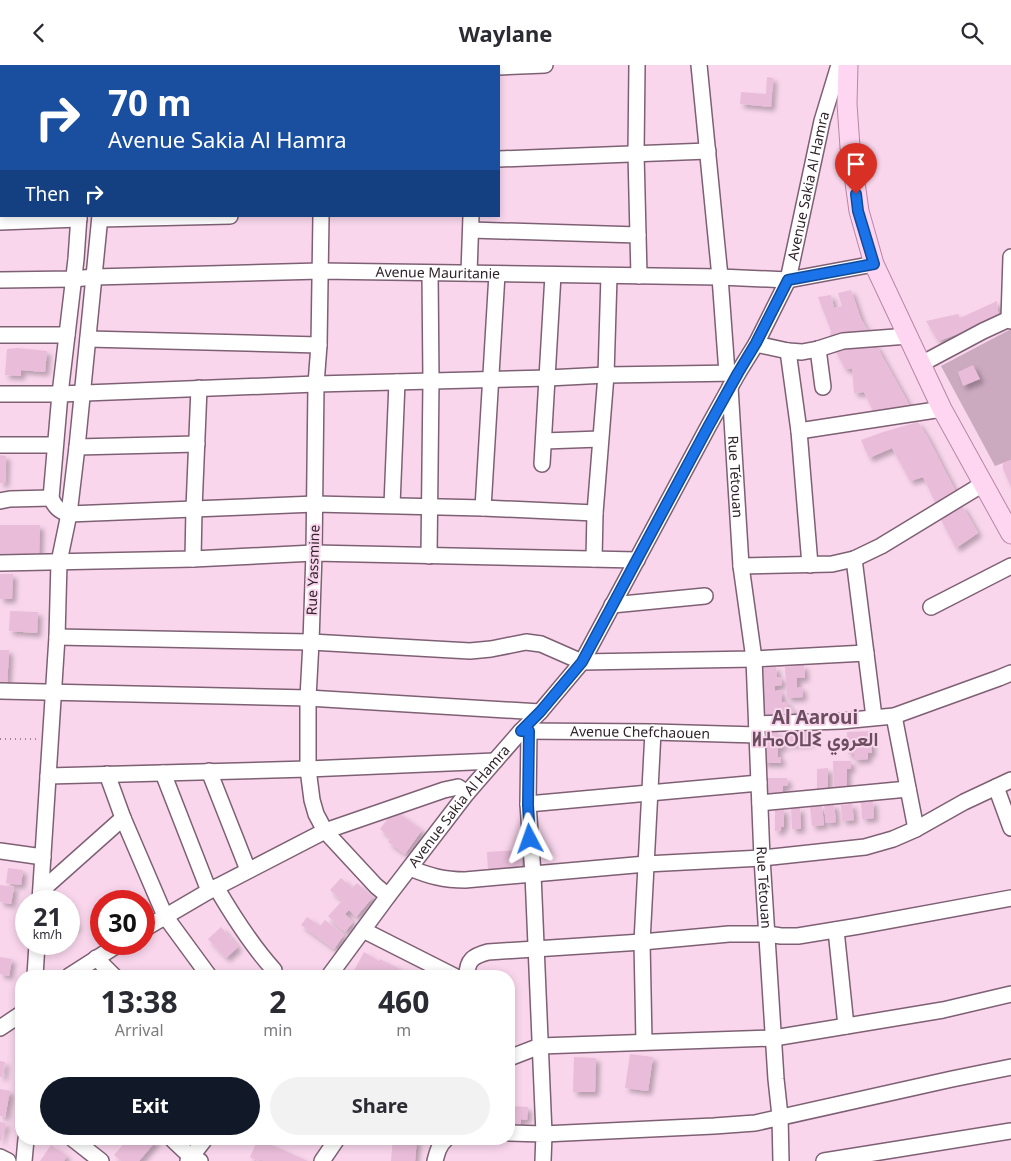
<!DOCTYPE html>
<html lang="en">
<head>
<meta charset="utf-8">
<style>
	body { margin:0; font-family:"Noto Sans",Vazirmatn,"Noto Sans Tifinagh",sans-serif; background:#f2f2f3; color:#2b2b33; height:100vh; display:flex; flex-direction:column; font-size:19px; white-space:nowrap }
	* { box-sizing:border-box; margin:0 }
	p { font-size:16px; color:#7c7c81 }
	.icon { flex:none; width:28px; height:28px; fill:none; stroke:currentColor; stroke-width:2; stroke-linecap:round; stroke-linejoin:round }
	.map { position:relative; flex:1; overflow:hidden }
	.side { position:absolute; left:15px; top:905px; width:500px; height:175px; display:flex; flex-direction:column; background:#fff; border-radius:20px; box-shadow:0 2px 8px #0003 }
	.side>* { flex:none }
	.hud { position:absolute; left:0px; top:0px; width:500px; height:152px; box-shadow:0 2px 8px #0003; background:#1a4fa0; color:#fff; overflow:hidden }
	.speed { position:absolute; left:15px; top:825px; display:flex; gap:10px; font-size:25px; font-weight:700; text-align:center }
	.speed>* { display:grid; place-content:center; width:65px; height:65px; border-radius:50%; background:#fff; box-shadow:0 2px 8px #0003; line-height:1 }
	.speed small { font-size:12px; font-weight:400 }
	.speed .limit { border:8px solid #d22; background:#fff; color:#111 }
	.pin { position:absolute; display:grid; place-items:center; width:42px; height:42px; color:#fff; margin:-51px -21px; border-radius:50% 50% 50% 0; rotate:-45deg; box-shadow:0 0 5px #0007 }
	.pin .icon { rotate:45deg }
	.me { position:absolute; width:55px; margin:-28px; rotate:356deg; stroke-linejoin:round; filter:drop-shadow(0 0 4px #0008) }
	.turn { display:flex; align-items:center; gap:18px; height:105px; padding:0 25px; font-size:22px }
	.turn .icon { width:65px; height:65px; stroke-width:2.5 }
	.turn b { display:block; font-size:35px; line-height:42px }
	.then { display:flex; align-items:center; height:48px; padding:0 25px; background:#0003; gap:10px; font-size:19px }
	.eta { display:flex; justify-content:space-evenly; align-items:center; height:85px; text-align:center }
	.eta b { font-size:30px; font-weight:700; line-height:35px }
	.primary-button { display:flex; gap:10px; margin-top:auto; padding:10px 25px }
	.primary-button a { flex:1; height:58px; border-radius:30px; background:#111827; color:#fff; font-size:20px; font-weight:700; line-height:58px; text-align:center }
	.primary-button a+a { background:#f2f2f3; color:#2b2b33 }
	header { display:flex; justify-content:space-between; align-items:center; height:65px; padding:0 25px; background:#fff; font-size:22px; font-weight:700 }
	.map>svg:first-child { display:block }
	.green { fill:#cba9be }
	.building { fill:#e9bdd9; filter:url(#shadow) }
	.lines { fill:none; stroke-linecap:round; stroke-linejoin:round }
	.minor-casing { stroke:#7e6074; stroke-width:18 }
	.major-casing { stroke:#b786a5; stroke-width:21 }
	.path { stroke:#9f8696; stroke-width:2; stroke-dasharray:1 4; stroke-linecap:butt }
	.minor { stroke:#fff; stroke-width:15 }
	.major { stroke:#ffd6f1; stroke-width:19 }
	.route-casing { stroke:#114b97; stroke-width:12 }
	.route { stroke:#1a73e8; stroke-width:9 }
	.labels { text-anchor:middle; stroke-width:4; stroke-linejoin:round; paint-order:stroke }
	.street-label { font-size:14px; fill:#30232b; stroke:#f9d6ec }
	.district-label { font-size:19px; font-weight:bold; fill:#6b4d60; stroke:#f9d6ec }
</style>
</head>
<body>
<header><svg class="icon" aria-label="back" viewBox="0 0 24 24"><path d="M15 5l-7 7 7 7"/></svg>Waylane<svg class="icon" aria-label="search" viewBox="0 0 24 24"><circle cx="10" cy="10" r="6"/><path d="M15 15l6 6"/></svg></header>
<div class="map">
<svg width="1011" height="1096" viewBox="0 0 1011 1096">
	<defs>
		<filter id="shadow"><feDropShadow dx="4" dy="4" stdDeviation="2.5" flood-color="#0004"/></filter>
	</defs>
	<rect width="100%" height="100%" fill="#f9d6ec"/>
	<polygon class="green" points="1011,264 1011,395 995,401 941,301"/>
	<g class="building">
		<polygon points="767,12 773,13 771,42 740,39 741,27 766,29"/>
		<polygon points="851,225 861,254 868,266 843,271 828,280 831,266 818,232 831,230 834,243 842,241 838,228"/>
		<polygon points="997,236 999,255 969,269 966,266 938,276 926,256 958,249 960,253"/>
		<polygon points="876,280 888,302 901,325 914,349 875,350 864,327 854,328 852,304 845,304 835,285 835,281"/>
		<polygon points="18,283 47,286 45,307 21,305 21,311 5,310 7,284"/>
		<polygon points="973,300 980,314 963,321 958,307"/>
		<polygon points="918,357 928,373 957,429 937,441 923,412 910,416 892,383 869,393 861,375 883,367"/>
		<polygon points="0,390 6,391 5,418 0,418"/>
		<polygon points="1011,395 1011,422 1003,404 1003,398"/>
		<polygon points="962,440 978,468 956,483 941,455"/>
		<polygon points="0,460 40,460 39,489 0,489"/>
		<polygon points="0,509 13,509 12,534 0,534"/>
		<polygon points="10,546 38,547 37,568 9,566"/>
		<polygon points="0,585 9,585 7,623 0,622"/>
		<polygon points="804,600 805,613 797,613 797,623 802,622 803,632 787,633 785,602"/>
		<polygon points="776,602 777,612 781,612 782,620 775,621 775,626 781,625 782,637 788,637 788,644 794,643 794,653 763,656 758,603"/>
		<polygon points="810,666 810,678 786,679 786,667"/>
		<polygon points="871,666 872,688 868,688 868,694 854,695 854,689 848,689 847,667"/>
		<polygon points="763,667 778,667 778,674 780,674 780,678 784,678 784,682 778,682 778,692 781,692 781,698 763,698"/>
		<polygon points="833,696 851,696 851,704 847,704 847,723 834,728"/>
		<polygon points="828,703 828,728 817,729 817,704"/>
		<polygon points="762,713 787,713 788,721 783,721 783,729 763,734"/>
		<polygon points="873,736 874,753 862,754 861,737"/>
		<polygon points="834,739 836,757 826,758 824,741"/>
		<polygon points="852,739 854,755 842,756 841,740"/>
		<polygon points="822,741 824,760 812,761 810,742"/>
		<polygon points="791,743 800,743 801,764 792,764"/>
		<polygon points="784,744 784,762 781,762 781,766 775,766 775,745"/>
		<polygon points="394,745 422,765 405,789 388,777 391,773 380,764"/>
		<polygon points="521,785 522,804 488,806 487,787"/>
		<polygon points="8,803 23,805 21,820 6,818"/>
		<polygon points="341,813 352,823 357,818 373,832 356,852 349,845 345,849 353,857 345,867 328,851 342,836 330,825"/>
		<polygon points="0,820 14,822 11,839 0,837"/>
		<polygon points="69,847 77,861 69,866"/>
		<polygon points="307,852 320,861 325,855 344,870 334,884 301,860"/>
		<polygon points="221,862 238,882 226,893 208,874"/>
		<polygon points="364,887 379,896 380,894 400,904 396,911 333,911 338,903 351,911"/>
		<polygon points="0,892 12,894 9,911 0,909"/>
		<polygon points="630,989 653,992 648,1026 625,1023"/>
		<polygon points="574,992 596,993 595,1027 573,1027"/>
		<polygon points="0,996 5,997 3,1012 0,1012"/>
		<polygon points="0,1024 10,1026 5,1052 0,1051"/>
		<polygon points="509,1041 528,1042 527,1055 521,1054 520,1067 509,1066"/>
		<polygon points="0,1057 6,1058 1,1076 0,1076"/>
		<polygon points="128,1074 155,1074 157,1075 139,1096 121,1096 114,1090"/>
		<polygon points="258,1074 308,1096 263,1096 261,1095 258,1096 250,1092"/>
		<polygon points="393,1074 417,1074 415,1096 391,1096"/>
		<polygon points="51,1080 67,1091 64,1096 40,1096"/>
	</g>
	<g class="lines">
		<g class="minor-casing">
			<g id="minor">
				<polyline points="637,0 636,88 639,211"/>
				<polyline points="699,0 720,212 727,308"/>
				<polyline points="102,1 102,0"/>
				<polyline points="159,1 159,0"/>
				<polyline points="325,1 325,0"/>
				<polyline points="477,1 477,0"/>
				<polyline points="499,2 545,0"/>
				<polyline points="499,94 708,86"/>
				<polyline points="0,101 1,101"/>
				<path d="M79,151L76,194L60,329L51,433C55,442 59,446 69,449L315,439L483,443L595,448"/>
				<polyline points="321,151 319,280 316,319 314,488 311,577 308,633 308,704 312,735 316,749 325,766 376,821 388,831"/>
				<polyline points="100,154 230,151"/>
				<polyline points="0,157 79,154"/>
				<polyline points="471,165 638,170"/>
				<polyline points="1011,192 1009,254 1011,256"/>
				<polyline points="469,208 471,151"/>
				<path id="s1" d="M0,215L73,214L94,212L320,206L720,212L788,215L874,199"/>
				<polyline points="0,270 67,270"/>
				<polyline points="88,274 319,280"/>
				<polyline points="756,279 788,286 802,287 818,284 843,276 908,271"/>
				<polyline points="818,284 823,322"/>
				<polyline points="788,286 799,366 810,500"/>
				<polyline points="921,299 983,266 1009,254"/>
				<path id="s2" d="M730,322L741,501L754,594L762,793L776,1014L780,1051L781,1096"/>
				<polyline points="0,329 60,329 316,319 548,313 606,310 738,308"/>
				<polyline points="799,366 942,344"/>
				<polyline points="544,376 600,374"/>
				<polyline points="0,380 55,380"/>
				<polyline points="77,382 197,379"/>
				<polyline points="542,399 553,210"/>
				<polyline points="0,436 10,434 51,433"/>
				<polyline points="392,440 397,317"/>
				<polyline points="483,443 497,209"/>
				<polyline points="429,491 431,316 430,208"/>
				<polyline points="193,494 194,444 199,323"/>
				<polyline points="594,494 595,448 606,310 609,211"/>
				<polyline points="854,494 874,652"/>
				<polyline points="0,498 193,494 314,488 637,495"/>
				<polyline points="741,501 832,499 854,494 881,481 983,419"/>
				<polyline points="612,540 705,531"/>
				<polyline points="931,542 1011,501"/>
				<polyline points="57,572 311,577 470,586 491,584 526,577 541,579 582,597 754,594 866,588"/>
				<polyline points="0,626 308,633 540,647"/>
				<polyline points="894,651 916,764"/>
				<polyline points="757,659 841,656 894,651 999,613 1011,608"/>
				<path id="s3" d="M521,666L653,667L757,670"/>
				<polyline points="529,666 528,739 533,809 544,1069 714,1061 755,1058 952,1014 1011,1002"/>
				<polyline points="209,706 248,805"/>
				<polyline points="163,708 209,826"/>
				<polyline points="107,709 123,753 165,851 209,911"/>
				<polyline points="48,711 308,704 495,696"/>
				<polyline points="996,722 1011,763"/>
				<polyline points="760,738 908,724"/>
				<polyline points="528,739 759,718"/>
				<polyline points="0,786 43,792"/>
				<path d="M410,803C429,811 444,815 465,815L646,799L762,793L865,782L893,774L916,764L964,737L1011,715"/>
				<path d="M216,822C233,851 251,880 274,905"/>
				<polyline points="41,826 123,753"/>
				<polyline points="40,836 57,572 59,497 69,449 77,382 100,151"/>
				<polyline points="144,864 209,826 325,766 444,725 458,722 467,728"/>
				<polyline points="363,865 454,911"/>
				<polyline points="836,865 846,961"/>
				<polyline points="96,893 114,911"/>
				<polyline points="35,911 37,879"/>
				<polyline points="69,911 119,879"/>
				<path id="s4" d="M329,911L388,831L467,728L521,666L540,647L582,597L708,362L738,308L756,279L788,215L822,56L839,0"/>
				<path d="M467,911C467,895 473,891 488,887L642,877L729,869H767L781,871H798L859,861L1011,833"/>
				<polyline points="0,963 21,949"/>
				<polyline points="644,977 642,877 653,667"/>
				<polyline points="509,993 540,981 774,973 943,945 1011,929"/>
				<polyline points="509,1068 544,1069 543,1096"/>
				<polyline points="73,1074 101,1096"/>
				<polyline points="172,1074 191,1092 200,1096"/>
				<polyline points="0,1092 8,1096"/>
				<polyline points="24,1096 26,1074"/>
				<polyline points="188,1096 205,1074"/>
				<polyline points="322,1096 337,1074"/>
				<path d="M435,1096C437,1088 439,1080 446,1074"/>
				<polyline points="824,1096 1011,1066"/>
			</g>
		</g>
		<g class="major-casing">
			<polyline id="major" points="848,0 847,39 850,82 859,146 874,199 942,344 1011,469"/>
		</g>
		<polyline class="path" points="0,674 38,674"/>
		<use href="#minor" class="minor"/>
		<use href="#major" class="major"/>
	</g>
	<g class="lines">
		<g class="route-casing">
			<polyline id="route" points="530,774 528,740 529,666 521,666 540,647 582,597 708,362 738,308 756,278 788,215 874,199 858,146 856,129"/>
		</g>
		<use href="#route" class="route"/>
	</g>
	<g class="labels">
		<g class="street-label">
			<text dy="5" stroke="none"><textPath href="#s4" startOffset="934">Avenue Sakia Al Hamra</textPath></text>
			<text dy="5" stroke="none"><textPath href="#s1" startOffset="438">Avenue Mauritanie</textPath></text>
			<text dy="5" stroke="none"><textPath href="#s2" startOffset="90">Rue Tétouan</textPath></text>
			<text transform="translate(313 505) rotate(-88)" y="5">Rue Yassmine</text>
			<text dy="5" stroke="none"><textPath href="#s3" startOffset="119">Avenue Chefchaouen</textPath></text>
			<text dy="5" stroke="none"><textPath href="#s4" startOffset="214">Avenue Sakia Al Hamra</textPath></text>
			<text dy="5" stroke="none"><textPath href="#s2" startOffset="502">Rue Tétouan</textPath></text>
		</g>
		<g class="district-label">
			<text x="815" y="659">Al Aaroui<tspan x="815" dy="22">ⵍⵄⴰⵔⵡⵉ العروي</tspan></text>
		</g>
	</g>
</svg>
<div class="speed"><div>21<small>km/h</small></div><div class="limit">30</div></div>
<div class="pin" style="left:856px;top:129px;background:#d93025"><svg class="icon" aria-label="arrive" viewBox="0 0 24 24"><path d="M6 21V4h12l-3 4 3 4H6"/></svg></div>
<svg class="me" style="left:530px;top:774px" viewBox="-20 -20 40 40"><path d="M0-17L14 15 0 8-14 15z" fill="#1a73e8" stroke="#fff" stroke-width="4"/></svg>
<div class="hud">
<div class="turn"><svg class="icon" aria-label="right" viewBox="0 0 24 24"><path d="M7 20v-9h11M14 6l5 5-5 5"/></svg><div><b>70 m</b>Avenue Sakia Al Hamra</div></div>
<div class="then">Then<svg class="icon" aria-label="right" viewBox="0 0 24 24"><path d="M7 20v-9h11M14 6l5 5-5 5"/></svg></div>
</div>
<section class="side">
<div class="eta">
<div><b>13:38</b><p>Arrival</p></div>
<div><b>2</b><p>min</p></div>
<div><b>460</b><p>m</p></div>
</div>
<div class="primary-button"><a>Exit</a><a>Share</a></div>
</section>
</div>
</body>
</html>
